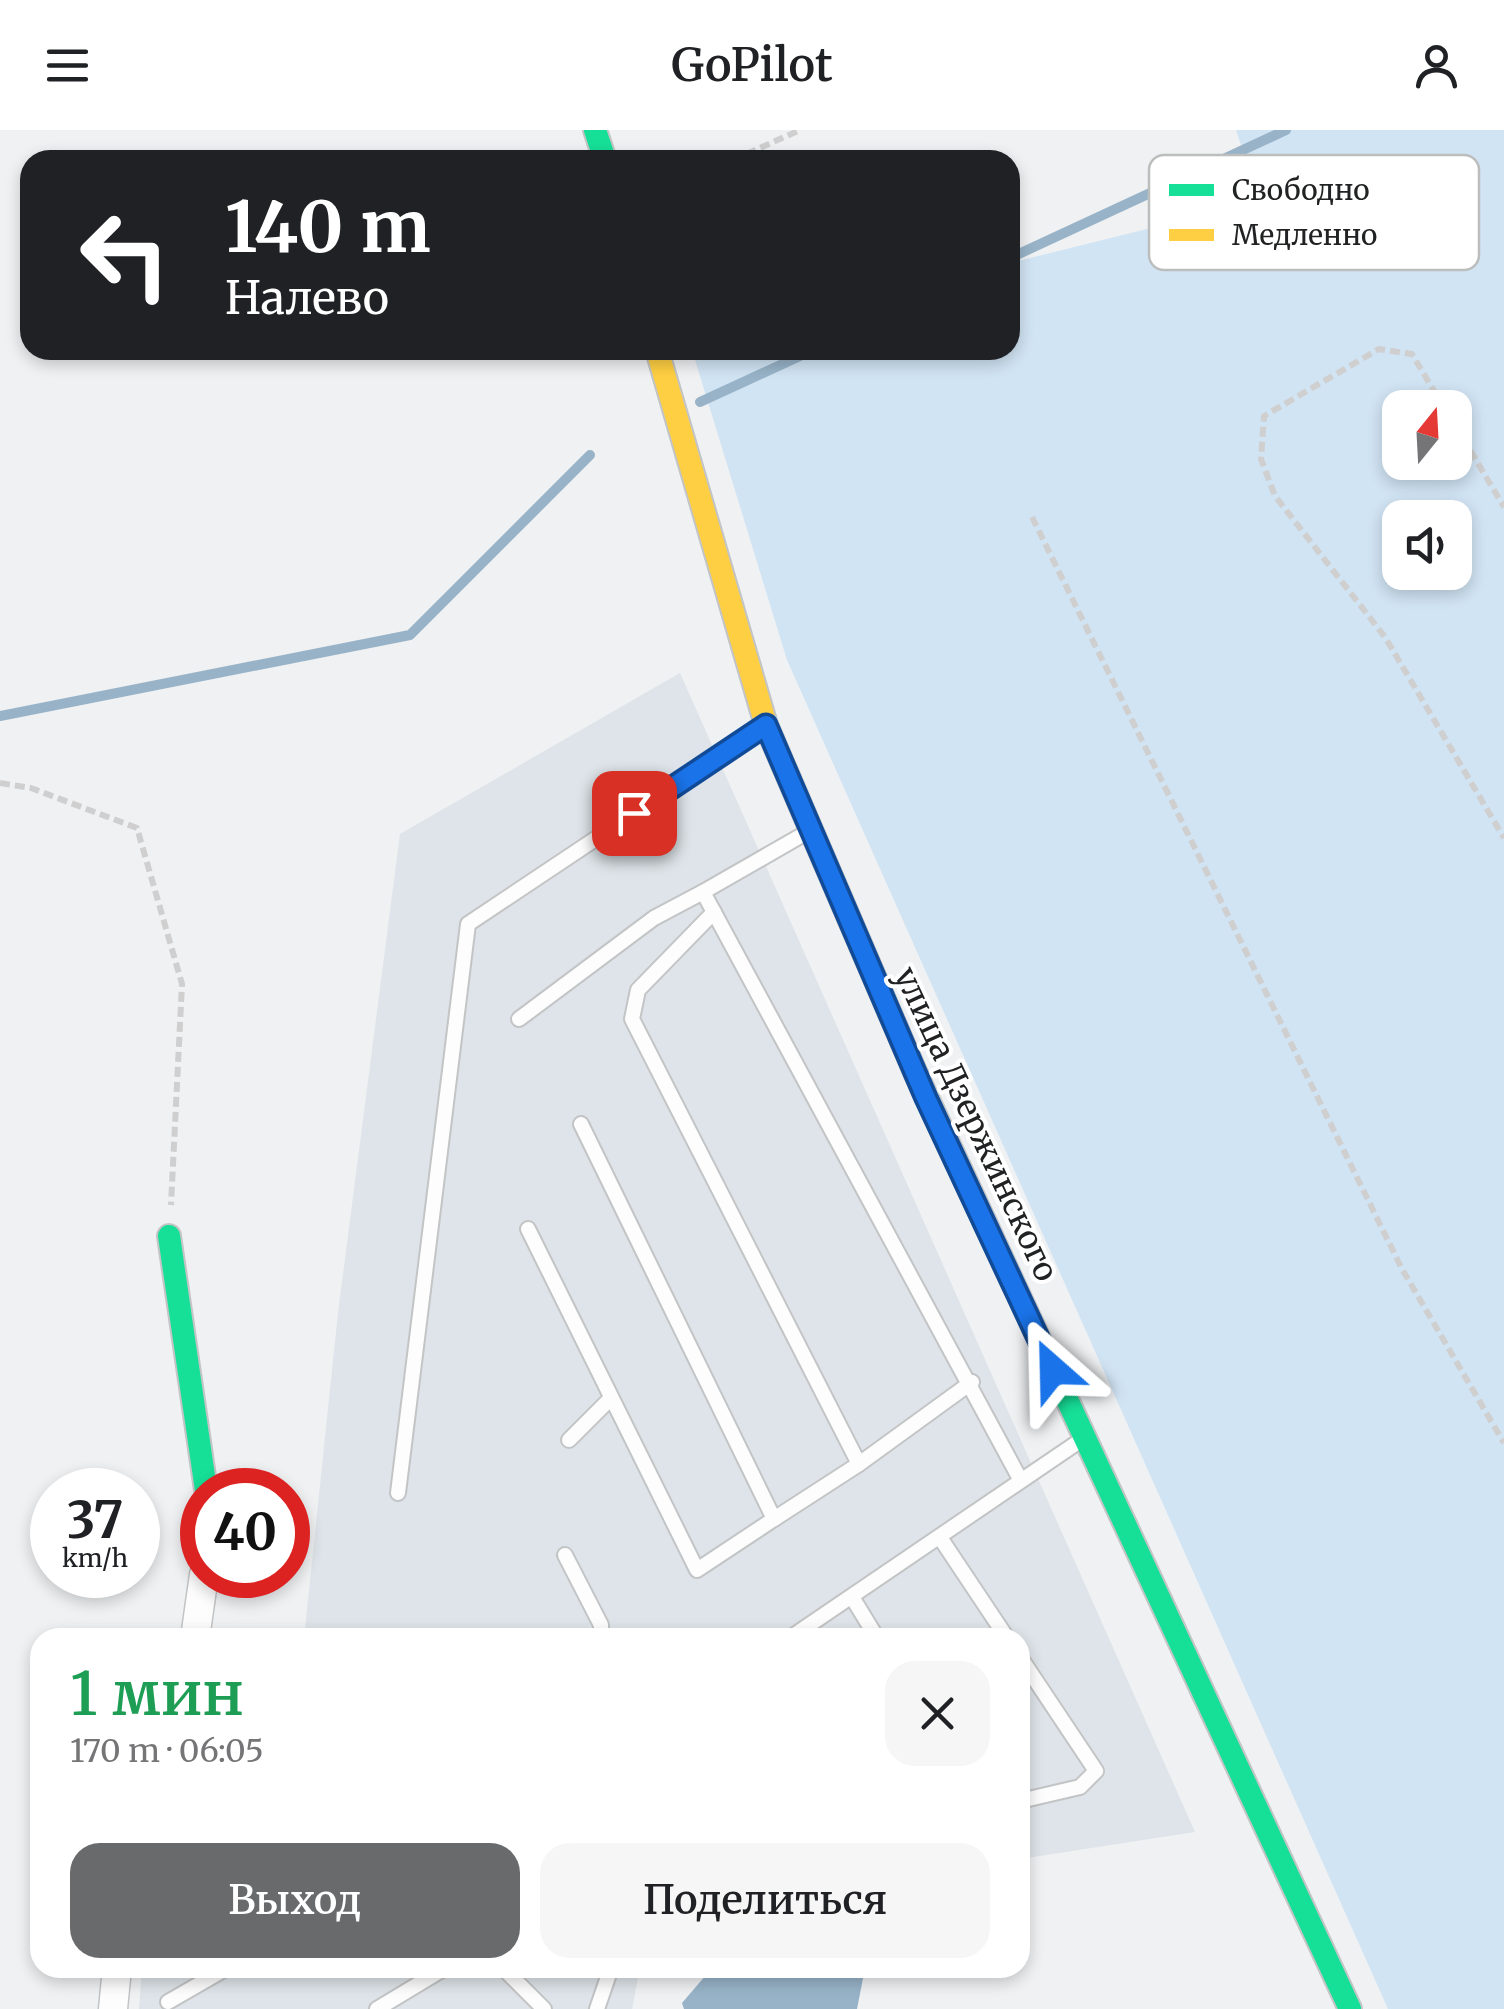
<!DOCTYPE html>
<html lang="ru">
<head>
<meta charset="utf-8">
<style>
	body { margin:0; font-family:Merriweather,serif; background:#f6f6f6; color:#202124; height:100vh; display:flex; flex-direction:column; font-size:38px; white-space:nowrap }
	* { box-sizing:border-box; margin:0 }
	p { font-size:32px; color:#757577 }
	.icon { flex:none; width:55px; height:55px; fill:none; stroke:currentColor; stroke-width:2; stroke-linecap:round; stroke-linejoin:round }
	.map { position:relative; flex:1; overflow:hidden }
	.drawer { position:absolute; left:30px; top:1498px; width:1000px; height:350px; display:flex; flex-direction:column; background:#fff; border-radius:30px; box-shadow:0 5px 15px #0003 }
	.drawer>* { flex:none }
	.banner { position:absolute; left:20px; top:20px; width:1000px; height:210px; border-radius:30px; box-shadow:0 5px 15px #0003; background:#202124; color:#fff; overflow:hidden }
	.needle { width:65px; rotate:18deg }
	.controls { position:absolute; left:1382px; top:260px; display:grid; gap:20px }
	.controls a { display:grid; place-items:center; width:90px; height:90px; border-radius:20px; background:#fff; box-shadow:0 5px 15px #0003; font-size:50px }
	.speed { position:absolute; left:30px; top:1338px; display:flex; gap:20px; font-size:50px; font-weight:700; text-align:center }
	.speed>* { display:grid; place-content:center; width:130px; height:130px; border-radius:50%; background:#fff; box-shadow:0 5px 15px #0003; line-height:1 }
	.speed small { font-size:25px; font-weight:400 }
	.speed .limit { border:15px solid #d22; background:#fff; color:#111 }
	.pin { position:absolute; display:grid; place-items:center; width:85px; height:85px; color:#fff; margin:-42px; border-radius:20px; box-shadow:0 5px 15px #0006 }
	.me { position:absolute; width:110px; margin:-55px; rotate:335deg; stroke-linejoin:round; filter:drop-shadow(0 0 8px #0008) }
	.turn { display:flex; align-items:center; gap:35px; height:210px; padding:0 40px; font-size:45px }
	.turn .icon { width:130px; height:130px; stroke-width:2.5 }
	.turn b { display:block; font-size:70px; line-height:85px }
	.round { display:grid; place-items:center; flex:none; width:105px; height:105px; border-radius:30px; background:#f6f6f6 }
	.head { display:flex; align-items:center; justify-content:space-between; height:170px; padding:0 40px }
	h1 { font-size:60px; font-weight:600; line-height:75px; color:#1e9e55 }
	.button { display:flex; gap:20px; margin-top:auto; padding:20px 40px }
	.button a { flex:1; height:115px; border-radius:30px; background:#696a6c; color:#fff; font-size:40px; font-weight:600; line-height:115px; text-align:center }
	.button a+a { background:#f6f6f6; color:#202124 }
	header { display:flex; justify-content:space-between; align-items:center; height:130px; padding:0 40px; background:#fff; font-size:45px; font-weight:600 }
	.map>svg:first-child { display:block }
	.built { fill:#dee4e9 }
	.green { fill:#d1e4f4; fill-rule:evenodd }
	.water { fill:#98b3c8 }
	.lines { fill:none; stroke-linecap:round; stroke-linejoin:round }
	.stream { stroke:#98b3c8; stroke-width:10 }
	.lane-casing { stroke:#c3c4c5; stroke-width:18 }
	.street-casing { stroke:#c3c4c5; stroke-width:31 }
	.fast-casing { stroke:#c3c4c5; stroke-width:26 }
	.slow-casing { stroke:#c3c4c5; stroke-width:26 }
	.path { stroke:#cfcfd0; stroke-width:6; stroke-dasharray:10 5; stroke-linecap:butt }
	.lane { stroke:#fdfdfd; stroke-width:14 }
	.street { stroke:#fdfdfd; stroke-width:28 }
	.fast { stroke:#16e098; stroke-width:22 }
	.slow { stroke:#ffcf43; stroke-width:22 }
	.route-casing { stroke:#114b97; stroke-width:25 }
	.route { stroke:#1a73e8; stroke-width:18 }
	.labels { text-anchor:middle; stroke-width:8; stroke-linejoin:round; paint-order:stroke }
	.street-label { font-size:32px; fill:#212223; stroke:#fff }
	.key { fill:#fff; stroke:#bcbdbd; stroke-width:2.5 }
	.key-label { font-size:28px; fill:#212223 }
</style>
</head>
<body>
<header><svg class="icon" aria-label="menu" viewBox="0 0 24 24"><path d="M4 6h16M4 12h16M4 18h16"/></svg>GoPilot<svg class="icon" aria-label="person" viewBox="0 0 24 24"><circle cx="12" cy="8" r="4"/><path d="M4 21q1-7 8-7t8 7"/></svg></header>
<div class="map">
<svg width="1504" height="1879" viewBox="0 0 1504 1879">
	<rect width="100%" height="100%" fill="#eff1f3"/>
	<g class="built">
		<polygon points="680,543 1195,1702 1020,1729 1020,1508 295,1508 305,1499 338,1183 400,704"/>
		<polygon points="142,1838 640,1838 632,1879 139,1879"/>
	</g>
	<path class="green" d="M1236,0H1504V1879H1388L787,530L692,220H1010V133L1260,71ZM1400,278H1455V332H1400ZM1400,388H1455V442H1400Z"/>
	<polygon class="water" points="712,1838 865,1838 857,1879 684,1879 682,1873"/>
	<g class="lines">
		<g class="stream">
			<polyline points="1010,128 1286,0"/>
			<polyline points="700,272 813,220"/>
			<polyline points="0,586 410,505 590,325"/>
		</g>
		<g class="lane-casing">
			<g id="lane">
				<polyline points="804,704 703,762 1020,1349"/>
				<polyline points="714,782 638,860 632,889 859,1334 972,1252"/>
				<polyline points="519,889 654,788 703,762"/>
				<polyline points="581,994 774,1389 859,1334"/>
				<polyline points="528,1099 697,1440 774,1389"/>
				<polyline points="569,1310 609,1270"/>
				<polyline points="398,1363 468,794 766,595"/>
				<polyline points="941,1409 1007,1508"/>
				<polyline points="565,1425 601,1495 601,1508"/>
				<polyline points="852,1467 877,1508"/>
				<polyline points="790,1508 1084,1308"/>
				<polyline points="1020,1527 1096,1641 1080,1657 1020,1671"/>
				<polyline points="503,1838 544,1879"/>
				<polyline points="168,1872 227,1838"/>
				<polyline points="377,1879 445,1838"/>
				<polyline points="597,1879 611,1838"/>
			</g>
		</g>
		<g class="street-casing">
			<g id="street">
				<polyline points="195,1508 204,1445"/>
				<polyline points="113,1879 117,1838"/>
			</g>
		</g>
		<g class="fast-casing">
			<g id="fast">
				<polyline points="595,0 605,30"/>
				<polyline points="916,944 1350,1879"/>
				<polyline points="169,1106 206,1360"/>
			</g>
		</g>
		<g class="slow-casing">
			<polyline id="slow" points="657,220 766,595 916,944"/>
		</g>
		<g class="path">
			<polyline points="733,30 800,0"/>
			<polyline points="1444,278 1412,224 1379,219 1264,286 1261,329 1275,366 1385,507 1504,708"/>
			<polyline points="1455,295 1504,377"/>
			<polyline points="1032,387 1402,1139 1504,1313"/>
			<polyline points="0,653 31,658 137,698 182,854 171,1075"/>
		</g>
		<use href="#lane" class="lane"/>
		<use href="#street" class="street"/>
		<use href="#fast" class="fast"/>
		<use href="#slow" class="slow"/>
	</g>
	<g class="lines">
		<g class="route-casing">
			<polyline id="route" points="634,683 766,595 926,968 1053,1240"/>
		</g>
		<use href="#route" class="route"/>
	</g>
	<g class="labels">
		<g class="street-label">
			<text transform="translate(976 994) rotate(65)" y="11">улица Дзержинского</text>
		</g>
	</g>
	<rect x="1149" y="25" width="330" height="115" rx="15" class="key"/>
	<rect x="1169" y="54" width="45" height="12" fill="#16e098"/>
	<rect x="1169" y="99" width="45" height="12" fill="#ffcf43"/>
	<g class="key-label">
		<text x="1232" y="70">Свободно</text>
		<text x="1232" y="115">Медленно</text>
	</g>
</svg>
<div class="controls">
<a><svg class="needle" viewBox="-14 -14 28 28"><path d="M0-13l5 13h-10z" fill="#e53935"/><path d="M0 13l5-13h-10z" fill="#757577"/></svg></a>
<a><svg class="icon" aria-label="sound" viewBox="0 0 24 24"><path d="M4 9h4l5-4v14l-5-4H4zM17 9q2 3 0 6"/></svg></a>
</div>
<div class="speed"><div>37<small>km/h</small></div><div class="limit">40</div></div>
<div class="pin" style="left:634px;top:683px;background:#d93025"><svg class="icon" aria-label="arrive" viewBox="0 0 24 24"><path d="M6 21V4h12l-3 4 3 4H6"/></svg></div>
<svg class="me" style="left:1053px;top:1240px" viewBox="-20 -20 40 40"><path d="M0-17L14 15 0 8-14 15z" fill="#1a73e8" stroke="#fff" stroke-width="4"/></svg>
<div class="banner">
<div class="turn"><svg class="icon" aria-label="left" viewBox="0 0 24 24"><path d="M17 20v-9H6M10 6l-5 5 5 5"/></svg><div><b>140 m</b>Налево</div></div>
</div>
<section class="drawer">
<div class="head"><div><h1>1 мин</h1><p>170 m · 06:05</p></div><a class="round"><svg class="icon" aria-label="close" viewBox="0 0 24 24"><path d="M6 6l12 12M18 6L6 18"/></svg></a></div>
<div class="button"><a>Выход</a><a>Поделиться</a></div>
</section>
</div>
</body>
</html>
